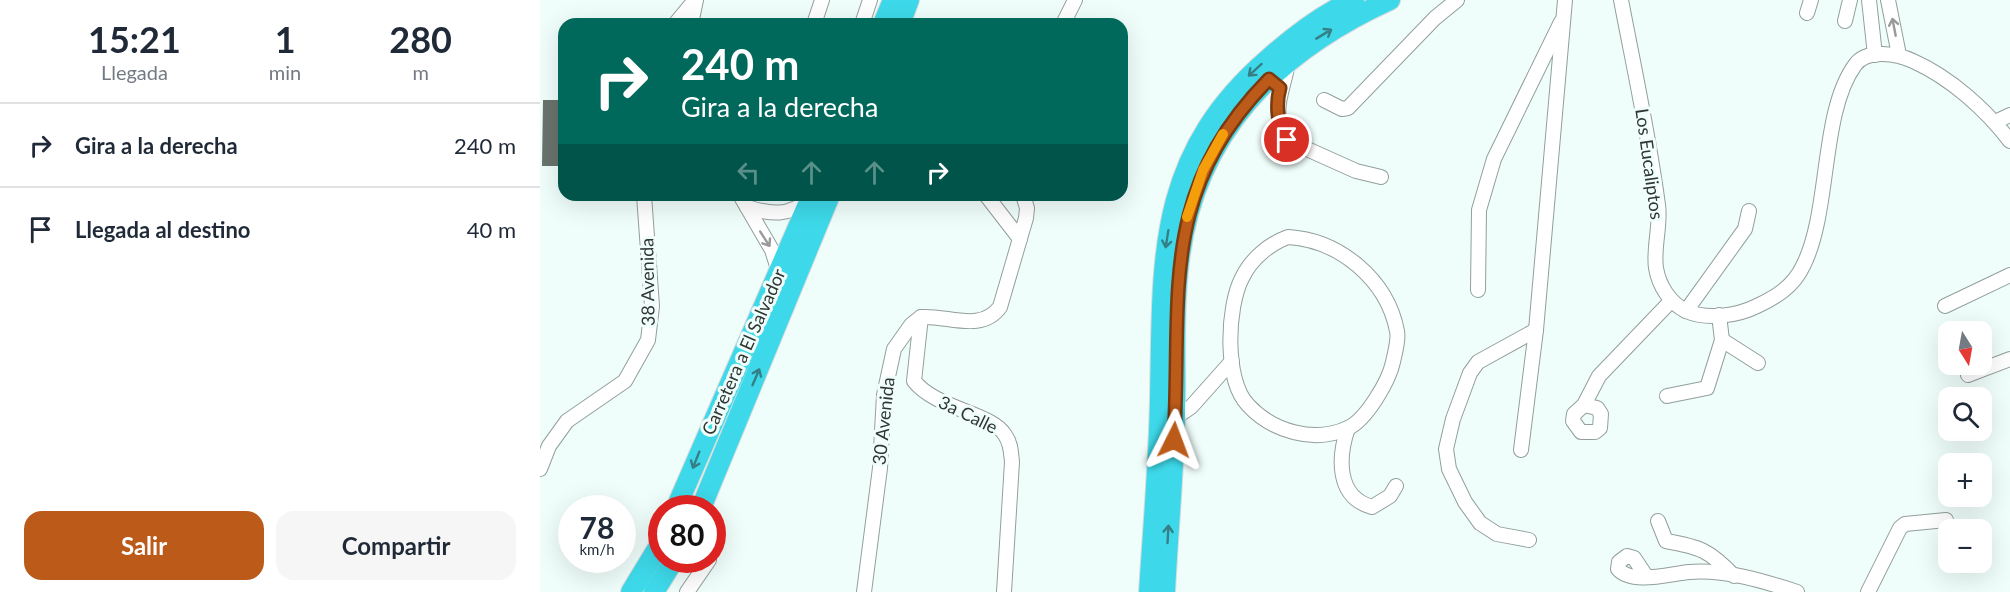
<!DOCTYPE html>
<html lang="es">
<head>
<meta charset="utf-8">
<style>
	body { margin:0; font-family:Lato,sans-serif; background:#f6f6f7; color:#1f2937; height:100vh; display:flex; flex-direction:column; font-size:22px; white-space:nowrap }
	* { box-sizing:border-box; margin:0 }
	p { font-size:20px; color:#747a83 }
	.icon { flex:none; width:33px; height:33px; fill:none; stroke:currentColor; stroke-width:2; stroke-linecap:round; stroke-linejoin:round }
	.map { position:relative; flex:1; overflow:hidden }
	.panel { display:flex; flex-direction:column; background:#fff; width:540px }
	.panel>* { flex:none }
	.top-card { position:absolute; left:18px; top:18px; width:570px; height:183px; border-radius:18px; box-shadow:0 6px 24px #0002; background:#00695c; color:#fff; overflow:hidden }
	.needle { width:39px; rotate:169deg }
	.fabs { position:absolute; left:1398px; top:321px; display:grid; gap:12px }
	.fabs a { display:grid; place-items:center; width:54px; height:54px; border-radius:12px; background:#fff; box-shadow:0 6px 24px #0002; font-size:30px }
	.speed { position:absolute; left:18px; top:495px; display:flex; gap:12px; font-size:30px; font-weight:700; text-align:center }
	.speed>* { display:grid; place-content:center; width:78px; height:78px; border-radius:50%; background:#fff; box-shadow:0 6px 24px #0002; line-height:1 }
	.speed small { font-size:15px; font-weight:400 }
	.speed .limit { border:9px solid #d22; background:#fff; color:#111 }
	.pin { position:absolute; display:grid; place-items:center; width:51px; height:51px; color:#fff; margin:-26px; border:3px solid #fff; border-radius:50%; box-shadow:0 2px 6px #0007 }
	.me { position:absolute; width:66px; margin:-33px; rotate:3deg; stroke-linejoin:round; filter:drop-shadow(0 0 4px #0008) }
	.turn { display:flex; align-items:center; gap:21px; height:126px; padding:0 24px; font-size:27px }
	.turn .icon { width:78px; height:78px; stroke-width:2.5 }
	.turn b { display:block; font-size:42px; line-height:51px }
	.lanes { display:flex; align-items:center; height:57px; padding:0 24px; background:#0003; justify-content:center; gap:30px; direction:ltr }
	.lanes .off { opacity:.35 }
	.eta { display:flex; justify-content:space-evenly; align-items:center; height:102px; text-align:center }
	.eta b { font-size:36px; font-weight:700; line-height:42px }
	.button { display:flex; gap:12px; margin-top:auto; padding:12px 24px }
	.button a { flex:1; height:69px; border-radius:18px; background:#bb5a19; color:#fff; font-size:24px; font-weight:700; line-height:69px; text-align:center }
	.button a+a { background:#f6f6f7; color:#1f2937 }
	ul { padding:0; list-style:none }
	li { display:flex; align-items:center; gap:18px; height:84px; padding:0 24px; border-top:2px solid #e0e1e3 }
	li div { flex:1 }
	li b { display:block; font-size:22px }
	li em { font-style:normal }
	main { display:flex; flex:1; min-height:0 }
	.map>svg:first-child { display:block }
	.building { fill:#69736c }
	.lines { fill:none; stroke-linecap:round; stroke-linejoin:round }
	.minor-casing { stroke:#929f9c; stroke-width:16 }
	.highway-casing { stroke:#dadbdb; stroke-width:22 }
	.minor { stroke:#fff; stroke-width:14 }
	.highway { stroke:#3dd9ea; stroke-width:20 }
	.oneway { stroke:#989a9a }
	.oneway2 { stroke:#367f86 }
	.route-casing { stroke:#7a3a10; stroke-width:15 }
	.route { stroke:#bb5a19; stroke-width:10 }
	.slow { stroke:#f59e0b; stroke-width:10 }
	.labels { text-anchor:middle; stroke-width:6; stroke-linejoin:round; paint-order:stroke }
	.street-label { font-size:18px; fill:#313635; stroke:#f0fefb }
</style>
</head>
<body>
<main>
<section class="panel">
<div class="eta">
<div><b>15:21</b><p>Llegada</p></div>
<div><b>1</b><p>min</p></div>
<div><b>280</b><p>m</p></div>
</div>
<ul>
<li><svg class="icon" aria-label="right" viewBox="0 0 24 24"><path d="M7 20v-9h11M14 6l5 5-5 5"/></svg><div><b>Gira a la derecha</b></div><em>240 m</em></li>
<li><svg class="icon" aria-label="arrive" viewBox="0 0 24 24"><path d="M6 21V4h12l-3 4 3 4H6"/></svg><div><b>Llegada al destino</b></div><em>40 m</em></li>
</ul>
<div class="button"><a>Salir</a><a>Compartir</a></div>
</section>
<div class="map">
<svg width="1470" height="592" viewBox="0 0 1470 592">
	<rect width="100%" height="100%" fill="#f0fefb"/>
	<polygon class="building" points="3,100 24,100 24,166 2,166"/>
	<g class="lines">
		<g class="minor-casing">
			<g id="minor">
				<path d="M1081,0C1094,68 1109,136 1118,205C1121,225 1113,248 1116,268C1119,286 1130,303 1146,311C1167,320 1197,316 1217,306C1236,297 1253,287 1263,266C1291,211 1280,113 1315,65C1327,48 1358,54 1373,61C1411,78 1446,110 1470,141"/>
				<polyline points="1329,0 1335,55"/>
				<polyline points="1348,0 1359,55"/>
				<polyline points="1267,13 1271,0"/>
				<polyline points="1305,21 1310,0"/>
				<polyline points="135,24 155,0"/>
				<polyline points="151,24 156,0"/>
				<polyline points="274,24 282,0"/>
				<polyline points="322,24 330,0"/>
				<polyline points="523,24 535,0"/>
				<path d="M748,62C744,91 729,110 747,140L816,171L841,177"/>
				<polyline points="784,100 802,109 808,108 895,18 917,0"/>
				<polyline points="1455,122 1470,115"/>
				<polyline points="200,195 232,250 239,272"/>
				<polyline points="446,195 480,239"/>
				<path d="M207,207C232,215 248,216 269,200"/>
				<path d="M748,237C799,240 847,279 857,331C859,340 855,352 853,362C849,381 826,420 808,428C774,444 732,431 708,405C684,380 687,307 702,278C711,259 729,244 748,237Z"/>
				<polyline points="938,290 939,210 954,159 1021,22"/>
				<polyline points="1405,306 1470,275"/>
				<polyline points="1146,311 1205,229 1209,211"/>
				<path d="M381,317L374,381C396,409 452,413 465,435C471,443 471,453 472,462L464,592"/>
				<polyline points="1182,340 1218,363"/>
				<polyline points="1428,375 1470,359"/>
				<polyline points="1127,396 1167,388 1182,340 1179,315"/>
				<polyline points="1044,405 1057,408 1061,414 1060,428 1055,432 1041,432 1033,421 1034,414 1044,405 1059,376 1131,301"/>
				<polyline points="635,418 651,407 692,361"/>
				<path d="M808,428C798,457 796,497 832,507L850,496L856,486"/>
				<polyline points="981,450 996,330 1025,0"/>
				<polyline points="0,469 9,446 27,421 85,381 108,340 112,306 104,195"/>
				<path d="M1118,521L1126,541C1160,547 1169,550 1194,576"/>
				<polyline points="989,540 957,534 940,523 925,502 909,469 906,449 913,419 930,373 938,362 996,330"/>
				<path d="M1106,576L1094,558L1087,556L1079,562L1078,569C1092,585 1129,574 1149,572C1184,569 1224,581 1257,592"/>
				<polyline points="147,592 169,560"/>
				<path d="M324,592L340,468L344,395L354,349L371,325L381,317C408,315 441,333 460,307L486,218L487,208L483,195"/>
				<polyline points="1328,592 1360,528 1365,524 1406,520"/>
			</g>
		</g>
		<g class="highway-casing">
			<g id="highway">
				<polyline points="343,24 353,0"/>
				<polyline points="360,24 369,0"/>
				<polyline points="136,508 272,195"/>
				<polyline points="161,508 290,195"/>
				<polyline points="91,592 122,541"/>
				<polyline points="114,592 134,560"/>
				<path d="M609,592C613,527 619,462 620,396C623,260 615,157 728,59C754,36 782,14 814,0"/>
				<path d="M625,592C628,532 634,471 635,411C636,361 633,311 639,262C654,133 736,52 850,0"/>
			</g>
		</g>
		<use href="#minor" class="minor"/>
		<use href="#highway" class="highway"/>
	</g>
	<defs><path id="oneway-shaft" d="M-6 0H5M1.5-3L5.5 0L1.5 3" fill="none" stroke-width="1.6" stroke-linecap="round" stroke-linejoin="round" transform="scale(1.5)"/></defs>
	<g class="oneway">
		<use href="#oneway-shaft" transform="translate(1354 27) rotate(-101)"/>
		<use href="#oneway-shaft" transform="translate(225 239) rotate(57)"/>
	</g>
	<g class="oneway2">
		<use href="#oneway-shaft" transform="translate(784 34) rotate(-31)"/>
		<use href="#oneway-shaft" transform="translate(715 70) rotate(138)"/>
		<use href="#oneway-shaft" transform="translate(627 239) rotate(99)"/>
		<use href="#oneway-shaft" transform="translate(216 377) rotate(-67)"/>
		<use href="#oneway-shaft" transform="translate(156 460) rotate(112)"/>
		<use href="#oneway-shaft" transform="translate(628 534) rotate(-87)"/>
	</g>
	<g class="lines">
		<g class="route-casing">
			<path id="route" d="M634,440C642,296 617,193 729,79L740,88C735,106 738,125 747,140"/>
		</g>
		<use href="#route" class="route"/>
		<polyline class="slow" points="647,217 663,170 683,134"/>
	</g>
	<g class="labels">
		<g class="street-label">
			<text transform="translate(1109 164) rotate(82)" y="6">Los Eucaliptos</text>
			<text transform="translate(108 282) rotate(-91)" y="6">38 Avenida</text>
			<text transform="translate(204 352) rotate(-66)" y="6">Carretera a El Salvador</text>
			<text transform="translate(428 415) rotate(26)" y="6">3a Calle</text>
			<text transform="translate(344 421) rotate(-84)" y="6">30 Avenida</text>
		</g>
	</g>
</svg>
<div class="fabs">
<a><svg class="needle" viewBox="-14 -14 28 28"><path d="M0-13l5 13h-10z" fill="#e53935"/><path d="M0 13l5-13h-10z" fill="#747a83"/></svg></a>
<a><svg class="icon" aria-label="search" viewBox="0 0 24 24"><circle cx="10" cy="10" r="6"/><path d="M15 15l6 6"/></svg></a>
<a>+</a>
<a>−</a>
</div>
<div class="speed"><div>78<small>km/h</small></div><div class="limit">80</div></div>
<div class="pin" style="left:747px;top:140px;background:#d93025"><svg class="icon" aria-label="arrive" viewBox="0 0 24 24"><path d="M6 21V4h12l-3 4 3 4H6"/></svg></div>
<svg class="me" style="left:634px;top:440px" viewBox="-20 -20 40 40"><path d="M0-17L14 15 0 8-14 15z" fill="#bb5a19" stroke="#fff" stroke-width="4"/></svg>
<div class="top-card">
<div class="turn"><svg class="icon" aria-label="right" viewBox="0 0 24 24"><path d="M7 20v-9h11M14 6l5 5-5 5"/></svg><div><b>240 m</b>Gira a la derecha</div></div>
<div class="lanes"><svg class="icon off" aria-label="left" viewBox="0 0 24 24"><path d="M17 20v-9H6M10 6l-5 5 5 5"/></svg><svg class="icon off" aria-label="ahead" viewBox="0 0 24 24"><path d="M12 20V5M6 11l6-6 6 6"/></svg><svg class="icon off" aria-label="ahead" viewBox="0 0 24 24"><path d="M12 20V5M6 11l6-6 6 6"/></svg><svg class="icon" aria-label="right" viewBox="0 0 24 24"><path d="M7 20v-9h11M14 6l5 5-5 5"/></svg></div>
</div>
</div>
</main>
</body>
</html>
